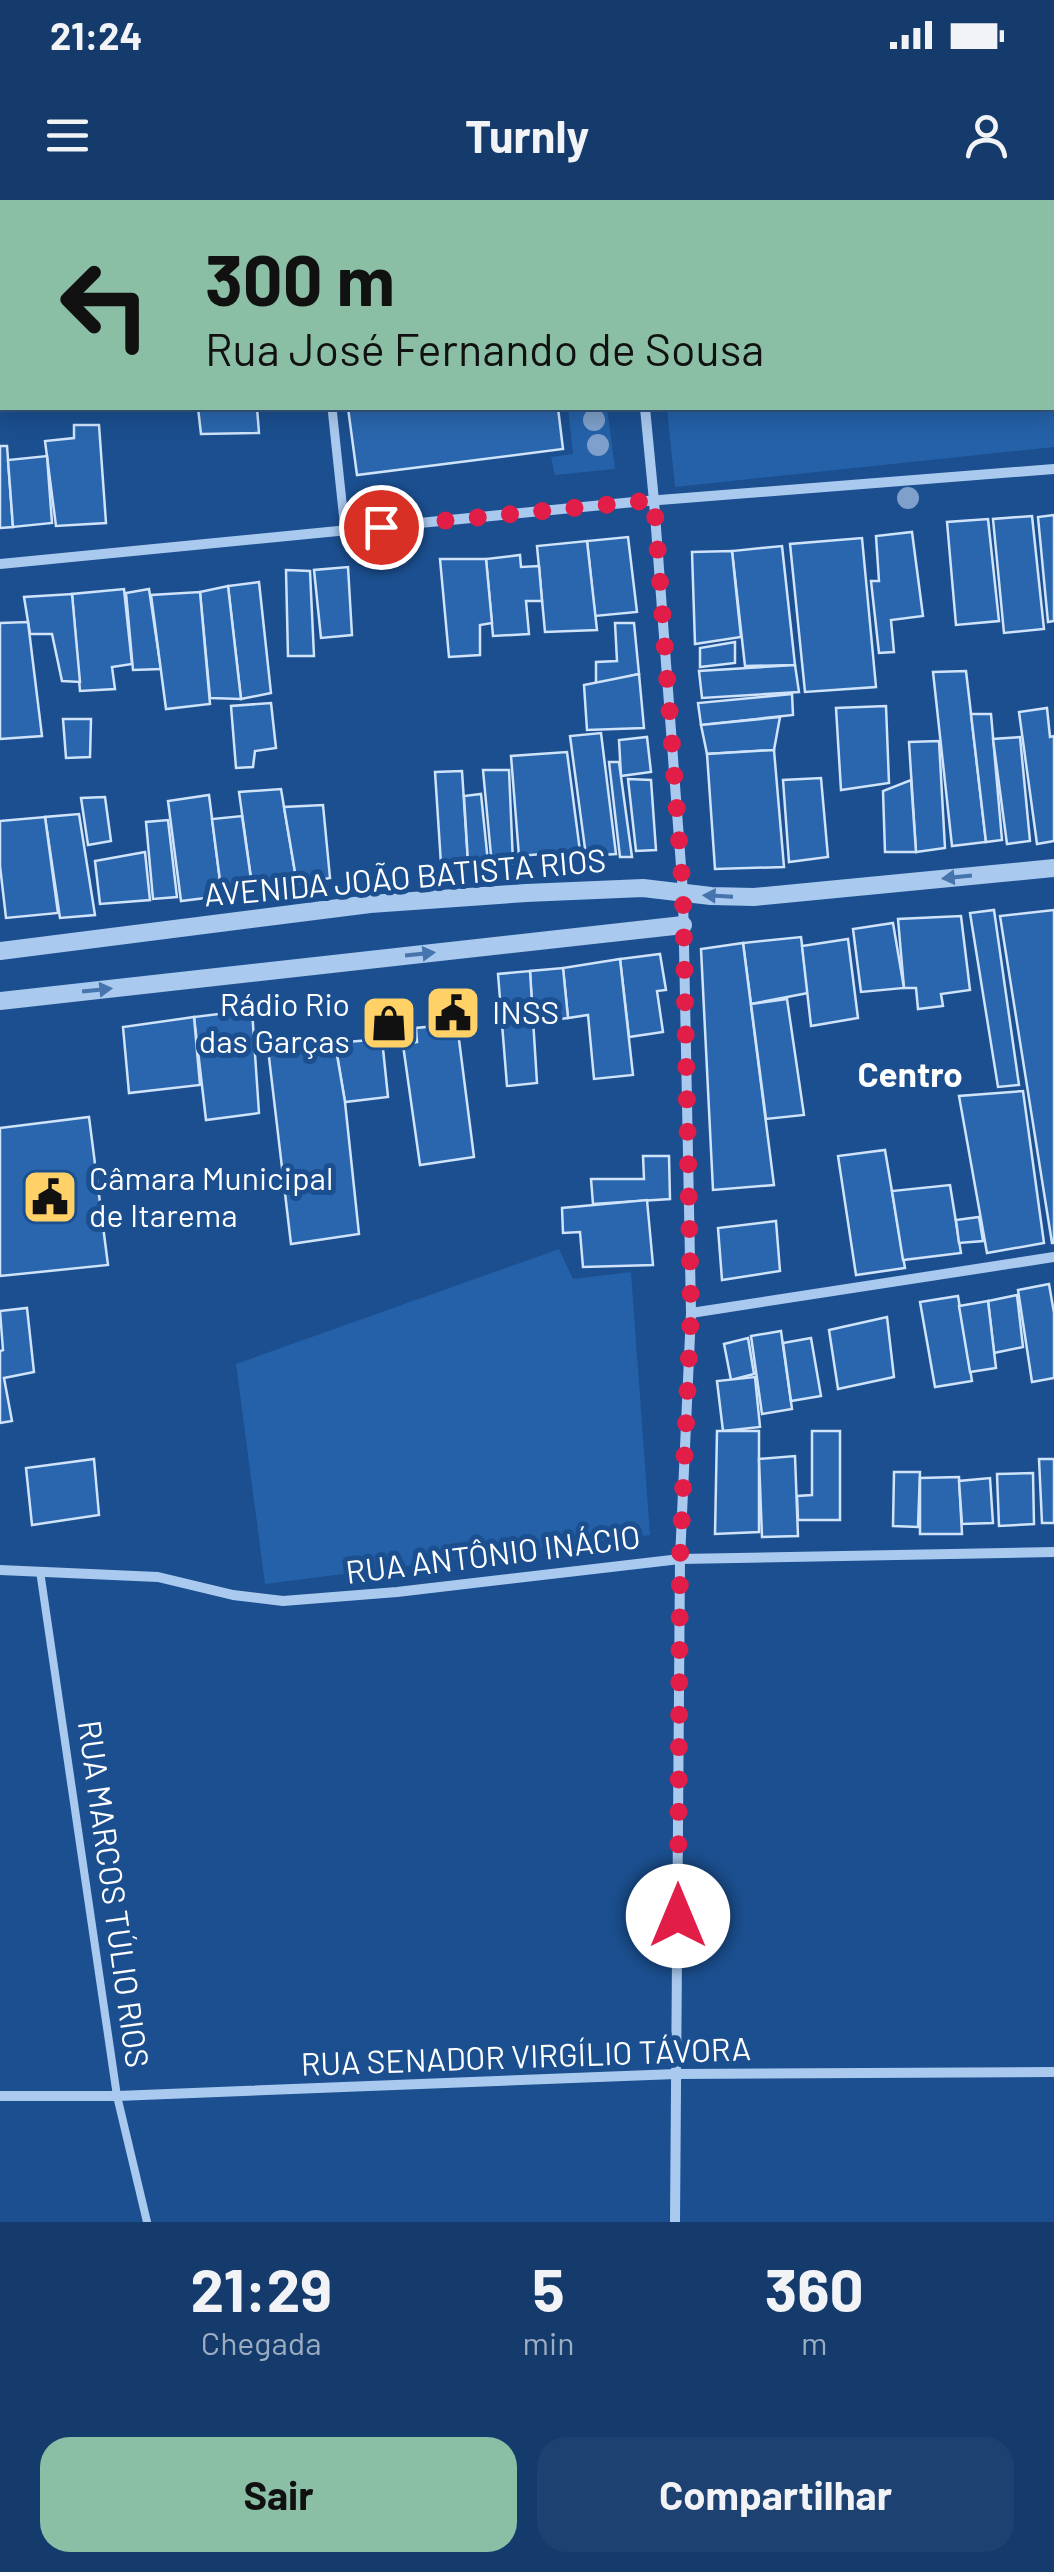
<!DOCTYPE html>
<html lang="pt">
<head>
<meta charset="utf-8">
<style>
	body { margin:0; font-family:Barlow,sans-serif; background:#1d4271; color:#f1f3f6; height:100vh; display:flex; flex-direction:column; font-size:38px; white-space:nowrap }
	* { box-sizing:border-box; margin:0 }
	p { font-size:32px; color:#9dadc1 }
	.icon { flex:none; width:55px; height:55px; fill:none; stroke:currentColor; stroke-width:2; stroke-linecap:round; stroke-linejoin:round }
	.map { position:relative; height:2022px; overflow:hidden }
	.drawer { display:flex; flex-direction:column; background:#143b6b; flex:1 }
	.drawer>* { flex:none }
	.top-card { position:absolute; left:0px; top:0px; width:1055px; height:210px; box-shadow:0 5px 25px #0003,0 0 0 2px #33557e; background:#8abfa5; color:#111; overflow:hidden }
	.pin { position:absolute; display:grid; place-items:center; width:85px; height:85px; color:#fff; margin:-42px; border:5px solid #fff; border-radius:50%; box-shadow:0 2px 10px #0007 }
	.me { position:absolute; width:110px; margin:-55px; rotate:0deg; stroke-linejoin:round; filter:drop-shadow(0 0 8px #0008) }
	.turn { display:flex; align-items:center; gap:35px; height:210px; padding:0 40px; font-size:45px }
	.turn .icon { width:130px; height:130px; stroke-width:2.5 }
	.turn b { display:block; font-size:70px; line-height:85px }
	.eta { display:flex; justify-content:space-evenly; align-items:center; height:170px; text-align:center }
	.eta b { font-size:60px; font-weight:700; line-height:70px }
	.cta { display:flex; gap:20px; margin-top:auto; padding:20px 40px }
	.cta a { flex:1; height:115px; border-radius:30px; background:#8abfa5; color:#111; font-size:40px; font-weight:700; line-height:115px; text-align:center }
	.cta a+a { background:#1d4271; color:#f1f3f6 }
	.status { display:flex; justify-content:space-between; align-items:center; height:70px; padding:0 50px; background:#143b6b; direction:ltr }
	.status svg { height:28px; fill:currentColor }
	header { display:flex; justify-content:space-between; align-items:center; height:130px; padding:0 40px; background:#143b6b; font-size:45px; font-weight:700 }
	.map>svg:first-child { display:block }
	.green { fill:#2461a8 }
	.building { fill:#2a66ad; stroke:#cfe3fa; stroke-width:2.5 }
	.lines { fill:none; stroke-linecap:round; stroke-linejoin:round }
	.service { stroke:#a9c9ee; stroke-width:8 }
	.pedestrian { stroke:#a9c9ee; stroke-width:9 }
	.minor { stroke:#a9c9ee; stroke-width:10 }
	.tertiary { stroke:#a9c9ee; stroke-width:18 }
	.tree { fill:#7ea0ca }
	.oneway { fill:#4674ac }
	.route { stroke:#e11d48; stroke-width:18; stroke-dasharray:0 32.4 }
	.labels { text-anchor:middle; stroke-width:10; stroke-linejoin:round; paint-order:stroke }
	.street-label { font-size:32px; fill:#fff; stroke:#1b4f8f }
	.poi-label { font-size:32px; fill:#fff; stroke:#1b4f8f; text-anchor:start }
	.neighbourhood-label { font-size:35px; font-weight:bold; fill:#fff; stroke:#1b4f8f }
</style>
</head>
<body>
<div class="status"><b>21:24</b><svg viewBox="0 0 49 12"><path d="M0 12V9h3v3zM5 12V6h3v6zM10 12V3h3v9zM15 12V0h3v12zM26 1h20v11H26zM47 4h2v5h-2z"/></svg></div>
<header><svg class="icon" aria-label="menu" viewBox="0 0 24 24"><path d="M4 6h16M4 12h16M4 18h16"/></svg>Turnly<svg class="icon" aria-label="person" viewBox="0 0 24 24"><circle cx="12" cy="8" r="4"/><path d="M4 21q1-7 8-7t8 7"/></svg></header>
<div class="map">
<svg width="1054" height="2022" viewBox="0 0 1054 2022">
	<rect width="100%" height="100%" fill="#1b4f8f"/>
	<g class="green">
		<polygon points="1052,41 1054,247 675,287 667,208 1052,208"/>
		<polygon points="568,208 607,208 615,269 555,275 551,257 573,254"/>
		<polygon points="559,1049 573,1079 631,1072 650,1335 265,1384 236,1164"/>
	</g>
	<g class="building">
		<polygon points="198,208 257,208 259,233 201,234"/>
		<polygon points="348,208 558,208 563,249 357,275"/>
		<polygon points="74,225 99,225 106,323 56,326 45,241 74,238"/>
		<polygon points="0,246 7,246 13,327 0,328"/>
		<polygon points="47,256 52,323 13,327 8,260"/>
		<polygon points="1054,315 1054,421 1048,422 1038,317"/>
		<polygon points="1032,316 1044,429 1004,433 993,319"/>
		<polygon points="988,319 999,421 956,425 947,322"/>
		<polygon points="912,332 923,416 891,420 894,452 879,453 871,381 879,381 876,336"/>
		<polygon points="628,337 637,412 595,416 587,341"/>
		<polygon points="862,338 876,487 805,492 790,344"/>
		<polygon points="587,341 597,430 545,432 537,346"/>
		<polygon points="782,346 795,465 745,466 732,351"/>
		<polygon points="732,351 741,437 695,444 692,352"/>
		<polygon points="520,355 521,367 539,366 542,401 526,401 529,434 493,436 486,359"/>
		<polygon points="440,359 486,359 492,423 480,425 480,455 449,457"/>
		<polygon points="348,367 352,435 321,438 314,370"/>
		<polygon points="286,370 310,371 314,456 288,456"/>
		<polygon points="259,382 271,493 241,499 228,386"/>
		<polygon points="228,386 241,499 210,498 200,392"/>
		<polygon points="124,389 132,464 112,467 115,489 80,491 72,394"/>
		<polygon points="149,389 161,469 133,470 126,393"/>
		<polygon points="200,392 210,504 166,509 151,395"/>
		<polygon points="72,394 80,482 62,481 52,434 30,434 24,397"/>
		<polygon points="28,422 42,536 0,539 0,423"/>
		<polygon points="615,423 634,423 639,474 596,484 596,462 617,461"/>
		<polygon points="735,442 735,463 700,467 700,448"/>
		<polygon points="795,465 799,492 702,498 699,471"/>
		<polygon points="966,471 986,642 952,646 933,472"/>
		<polygon points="639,474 644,528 587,530 584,485"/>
		<polygon points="792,494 793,515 701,525 698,503"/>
		<polygon points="271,503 276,548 255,551 253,567 236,568 231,506"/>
		<polygon points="886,506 889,583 841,590 836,508"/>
		<polygon points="1047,508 1050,537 1054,536 1054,641 1037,644 1019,512"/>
		<polygon points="971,514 991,514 1002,640 986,642"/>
		<polygon points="780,517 774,550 707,554 701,525"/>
		<polygon points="63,519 91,519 90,557 66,558"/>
		<polygon points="601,533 616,654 586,656 570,536"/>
		<polygon points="647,537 651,572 621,576 619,540"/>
		<polygon points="1020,537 1030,641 1007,644 993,539"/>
		<polygon points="939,541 945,648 916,652 909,542"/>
		<polygon points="774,550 784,667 715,669 707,554"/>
		<polygon points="567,552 580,651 519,656 511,556"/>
		<polygon points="609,562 619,562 632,657 620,657"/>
		<polygon points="483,570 509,570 513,663 492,666"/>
		<polygon points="462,571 468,662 441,664 435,572"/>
		<polygon points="821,578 828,657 789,662 783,580"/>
		<polygon points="628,579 651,580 656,650 636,651"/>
		<polygon points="911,580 916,652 885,652 883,591"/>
		<polygon points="281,589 297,684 253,693 239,592"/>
		<polygon points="481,594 488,662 468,662 464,596"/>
		<polygon points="209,595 222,696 181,701 168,601"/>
		<polygon points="105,597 111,641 88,645 81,598"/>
		<polygon points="323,605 330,678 297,684 284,607"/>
		<polygon points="79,614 95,715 60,718 45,617"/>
		<polygon points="242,616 253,693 222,696 212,619"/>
		<polygon points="45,617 58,713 6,718 0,666 0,621"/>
		<polygon points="168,620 177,697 153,699 146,622"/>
		<polygon points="145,652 150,700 100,704 95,661"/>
		<polygon points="994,710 1019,885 998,887 970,713"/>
		<polygon points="1054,710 1054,1043 1052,1043 1000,716"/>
		<polygon points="961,716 970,790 941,794 943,806 918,809 916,788 904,788 898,719"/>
		<polygon points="893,723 904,788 861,792 853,729"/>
		<polygon points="801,737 808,793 751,804 743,743"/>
		<polygon points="848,739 858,818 811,826 802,746"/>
		<polygon points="743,743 774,985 713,990 701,749"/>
		<polygon points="660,754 666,790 657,791 663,832 629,837 620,759"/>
		<polygon points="620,759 633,875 594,879 588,815 568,818 563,768"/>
		<polygon points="563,768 568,818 533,823 530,771"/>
		<polygon points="530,771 537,883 507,886 498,774"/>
		<polygon points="787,799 804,915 766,919 751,804"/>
		<polygon points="252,810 259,913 206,920 194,817"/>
		<polygon points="194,817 200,885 129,893 123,827"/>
		<polygon points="457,824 474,957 420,965 403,845 417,842 416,828"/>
		<polygon points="382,839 388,897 345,902 335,843"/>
		<polygon points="335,843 345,902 359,1034 291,1044 268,849"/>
		<polygon points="1023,891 1044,1043 987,1053 959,896"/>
		<polygon points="89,917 108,1065 0,1076 0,928"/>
		<polygon points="885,950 905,1068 856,1075 838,956"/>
		<polygon points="643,956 669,956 670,999 593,1004 591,979 644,979"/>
		<polygon points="950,985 961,1053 903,1060 892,991"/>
		<polygon points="647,1000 653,1065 583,1067 580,1032 563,1033 562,1008"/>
		<polygon points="979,1017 983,1041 959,1043 956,1020"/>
		<polygon points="776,1021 780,1071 722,1080 718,1028"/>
		<polygon points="1049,1084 1054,1113 1054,1178 1032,1182 1018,1090"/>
		<polygon points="1017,1095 1023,1147 994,1153 988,1101"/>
		<polygon points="958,1096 972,1181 935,1187 920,1102"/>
		<polygon points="988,1101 996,1168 970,1172 959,1106"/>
		<polygon points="27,1108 34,1172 4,1178 12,1221 0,1223 0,1151 3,1150 0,1111"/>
		<polygon points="887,1117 894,1177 838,1189 829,1130"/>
		<polygon points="781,1131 792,1209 762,1214 751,1136"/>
		<polygon points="748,1138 754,1174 731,1180 724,1144"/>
		<polygon points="811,1138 821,1196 791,1201 783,1143"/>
		<polygon points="755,1177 760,1227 723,1231 717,1181"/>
		<polygon points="717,1231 759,1231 759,1332 715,1334"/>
		<polygon points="812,1231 840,1231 840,1320 798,1320 797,1296 812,1295"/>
		<polygon points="795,1256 798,1336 762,1337 759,1259"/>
		<polygon points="94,1259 99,1315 32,1325 26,1268"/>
		<polygon points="1039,1259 1054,1259 1054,1323 1042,1323"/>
		<polygon points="894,1272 920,1272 918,1327 893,1326"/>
		<polygon points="1033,1273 1034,1324 999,1326 997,1274"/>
		<polygon points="959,1277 962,1334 920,1334 920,1278"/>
		<polygon points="990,1278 993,1323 962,1324 959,1281"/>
	</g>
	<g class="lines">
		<polyline class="service" points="40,1371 117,1896 147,2022"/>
		<polyline class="pedestrian" points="332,208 345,330"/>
		<g class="minor">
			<polyline points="1052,19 1054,19"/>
			<polyline points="0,51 2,51"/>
			<polyline points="645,208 654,301 683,693 691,1113 680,1359 675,2022"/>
			<polyline points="0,364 634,302 1054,269"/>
			<polyline points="691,1113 1054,1057"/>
			<polyline points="0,1370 158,1377 233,1395 283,1401 397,1392 680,1359 1054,1352"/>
			<polyline points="0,1896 117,1896 676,1874 1054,1872"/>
		</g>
		<g class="tertiary">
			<polyline points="0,751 370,704 526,693 643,688 711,696 754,697 1054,668"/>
			<polyline points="0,801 683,725"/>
		</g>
	</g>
	<g class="tree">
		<circle cx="594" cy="220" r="11"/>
		<circle cx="598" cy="245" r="11"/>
		<circle cx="908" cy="298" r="11"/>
	</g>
	<defs><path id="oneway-solid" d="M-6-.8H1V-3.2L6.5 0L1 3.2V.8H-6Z" transform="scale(2.5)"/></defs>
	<g class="oneway">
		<use href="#oneway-solid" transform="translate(957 677) rotate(174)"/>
		<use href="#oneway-solid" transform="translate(718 696) rotate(-177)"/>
		<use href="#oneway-solid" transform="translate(420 754) rotate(-6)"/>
		<use href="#oneway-solid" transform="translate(97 790) rotate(-6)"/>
	</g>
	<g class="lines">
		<polyline class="route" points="381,327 654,300 683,693 691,1113 680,1358 678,1716"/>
	</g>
	<defs>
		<g id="civic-square" transform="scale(2.875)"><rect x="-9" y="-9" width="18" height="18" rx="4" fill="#ffd166" stroke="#1b4f8f"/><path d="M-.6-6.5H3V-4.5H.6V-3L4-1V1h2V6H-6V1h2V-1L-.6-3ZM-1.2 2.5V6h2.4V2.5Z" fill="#111"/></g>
		<g id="shop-square" transform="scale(2.875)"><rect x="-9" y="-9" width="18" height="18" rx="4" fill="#ffd166" stroke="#1b4f8f"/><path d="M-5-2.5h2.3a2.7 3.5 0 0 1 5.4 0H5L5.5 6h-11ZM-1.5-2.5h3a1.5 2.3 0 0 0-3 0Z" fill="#111"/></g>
	</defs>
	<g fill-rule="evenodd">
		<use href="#civic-square" x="453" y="813"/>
		<use href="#shop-square" x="389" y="823"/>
		<use href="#civic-square" x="50" y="997"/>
	</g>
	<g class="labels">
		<g class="street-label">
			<text transform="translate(405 678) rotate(-5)" y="11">AVENIDA JOÃO BATISTA RIOS</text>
			<text transform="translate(493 1355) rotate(-7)" y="11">RUA ANTÔNIO INÁCIO</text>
			<text transform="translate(113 1694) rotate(82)" y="11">RUA MARCOS TÚLIO RIOS</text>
			<text transform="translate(526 1857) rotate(-2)" y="11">RUA SENADOR VIRGÍLIO TÁVORA</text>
		</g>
		<g class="poi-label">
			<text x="350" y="816" text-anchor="end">Rádio Rio<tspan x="350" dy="37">das Garças</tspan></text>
			<text x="492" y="824">INSS</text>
			<text x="89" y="990">Câmara Municipal<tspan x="89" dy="37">de Itarema</tspan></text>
		</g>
		<g class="neighbourhood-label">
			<text x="910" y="887">Centro</text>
		</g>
	</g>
</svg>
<div class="pin" style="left:381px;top:327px;background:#d93025"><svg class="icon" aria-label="arrive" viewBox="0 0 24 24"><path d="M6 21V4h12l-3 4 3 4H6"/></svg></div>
<svg class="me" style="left:678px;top:1716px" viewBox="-20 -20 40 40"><circle r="19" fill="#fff"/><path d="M0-13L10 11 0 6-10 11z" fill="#e11d48"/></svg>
<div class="top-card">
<div class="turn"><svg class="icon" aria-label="left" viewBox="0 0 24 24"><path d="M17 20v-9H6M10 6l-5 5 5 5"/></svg><div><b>300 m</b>Rua José Fernando de Sousa</div></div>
</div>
</div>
<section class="drawer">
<div class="eta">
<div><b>21:29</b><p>Chegada</p></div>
<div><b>5</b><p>min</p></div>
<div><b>360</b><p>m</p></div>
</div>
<div class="cta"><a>Sair</a><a>Compartilhar</a></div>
</section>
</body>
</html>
